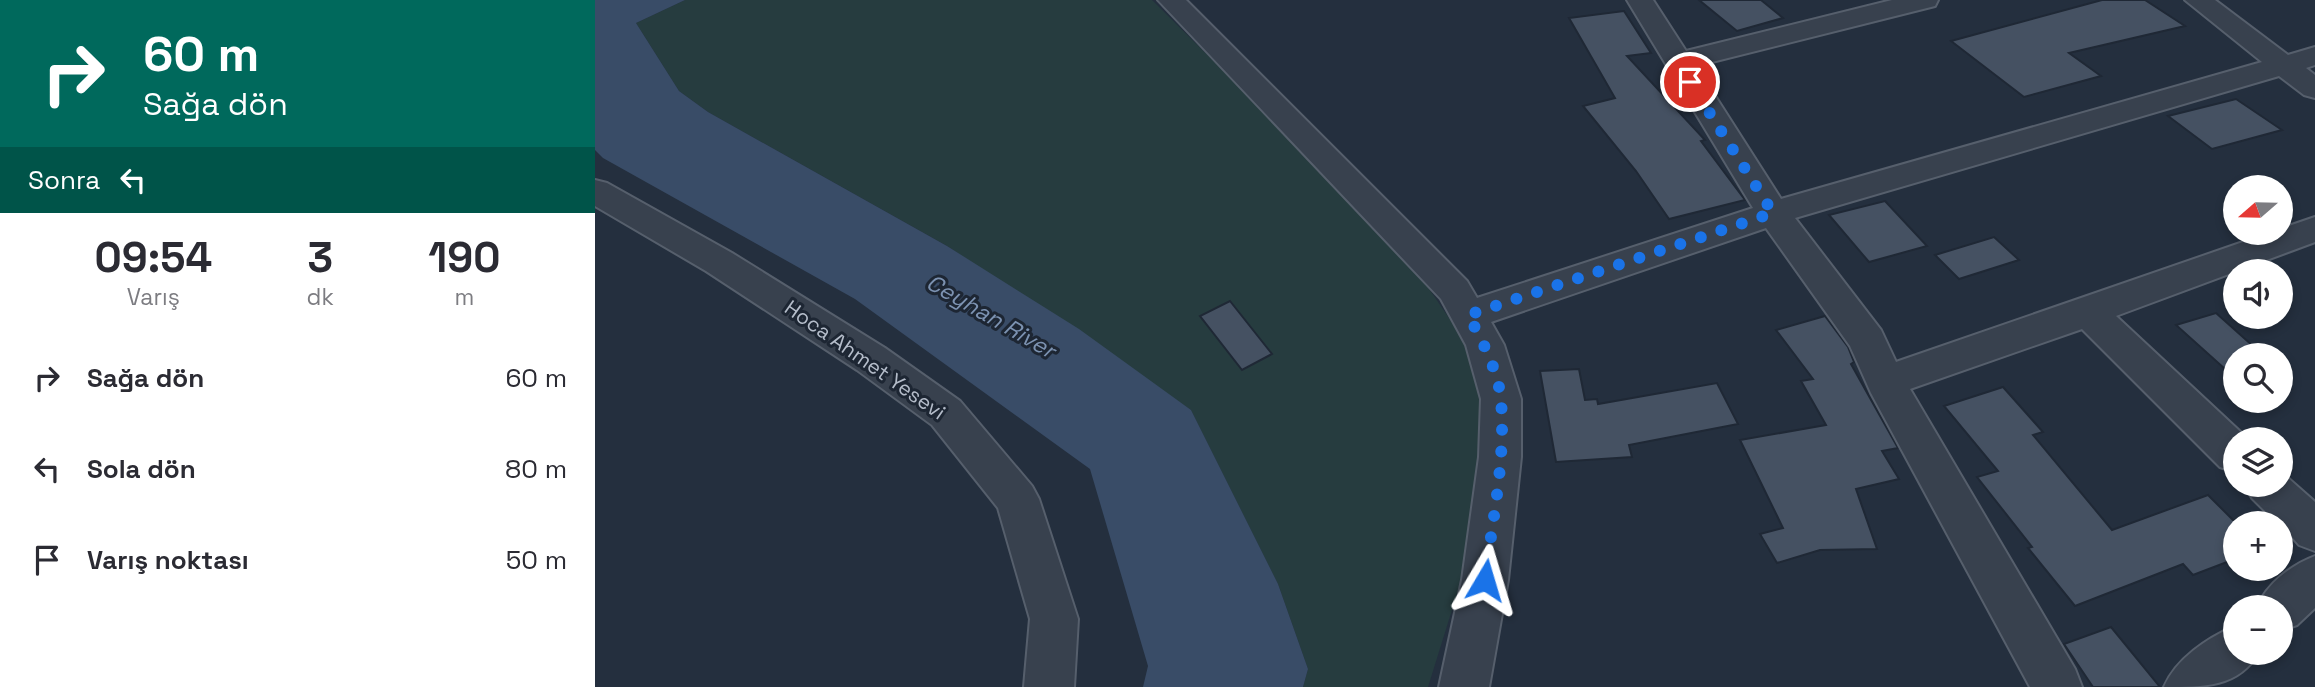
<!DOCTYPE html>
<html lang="tr">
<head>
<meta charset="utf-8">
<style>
	body { margin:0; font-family:"Space Grotesk",sans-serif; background:#f2f2f3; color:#2b2b33; height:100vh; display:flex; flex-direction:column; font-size:26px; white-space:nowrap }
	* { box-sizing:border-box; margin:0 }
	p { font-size:23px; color:#7c7c81 }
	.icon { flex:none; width:38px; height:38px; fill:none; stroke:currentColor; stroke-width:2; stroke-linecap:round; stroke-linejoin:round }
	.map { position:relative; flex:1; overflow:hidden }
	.side { display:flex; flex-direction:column; background:#fff; width:595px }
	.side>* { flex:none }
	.top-card { background:#00695c; color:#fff; overflow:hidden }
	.needle { width:46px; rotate:250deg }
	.tools { position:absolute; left:1628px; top:175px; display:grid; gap:14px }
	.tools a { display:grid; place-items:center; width:70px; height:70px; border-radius:50%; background:#fff; box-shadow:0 4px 10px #0003; font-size:35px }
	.pin { position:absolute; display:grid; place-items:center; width:60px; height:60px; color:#fff; margin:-30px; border:4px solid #fff; border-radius:50%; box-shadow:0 2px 7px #0007 }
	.me { position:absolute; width:77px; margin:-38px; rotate:7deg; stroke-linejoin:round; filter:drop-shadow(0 0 5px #0008) }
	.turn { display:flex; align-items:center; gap:24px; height:147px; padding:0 28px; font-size:32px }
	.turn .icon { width:91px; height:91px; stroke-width:2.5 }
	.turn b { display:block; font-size:49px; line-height:60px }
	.then { display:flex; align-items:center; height:66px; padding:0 28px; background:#0003; gap:14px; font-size:26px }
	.eta { display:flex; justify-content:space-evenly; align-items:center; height:119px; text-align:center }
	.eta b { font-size:42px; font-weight:700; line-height:49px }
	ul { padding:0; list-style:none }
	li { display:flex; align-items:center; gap:21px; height:91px; padding:0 28px }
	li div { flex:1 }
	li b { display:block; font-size:26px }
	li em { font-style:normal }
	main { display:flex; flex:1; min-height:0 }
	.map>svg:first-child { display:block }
	.green { fill:#263c3f }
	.water { fill:#394c67 }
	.building { fill:#455162; stroke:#1f2835; stroke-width:2 }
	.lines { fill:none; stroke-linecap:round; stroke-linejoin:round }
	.minor-casing { stroke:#565f6c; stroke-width:4 }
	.minor { fill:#38414e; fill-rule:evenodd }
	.route { stroke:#1a73e8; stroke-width:12; stroke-dasharray:0 21.6 }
	.labels { text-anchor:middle; stroke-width:6; stroke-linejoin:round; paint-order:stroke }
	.street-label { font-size:21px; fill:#b4bcc9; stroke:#1d2633 }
	.water-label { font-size:23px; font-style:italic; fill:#7c92b1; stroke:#1d2633 }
</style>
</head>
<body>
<main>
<section class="side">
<div class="top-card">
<div class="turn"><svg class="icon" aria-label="right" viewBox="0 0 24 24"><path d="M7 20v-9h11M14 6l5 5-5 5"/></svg><div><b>60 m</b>Sağa dön</div></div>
<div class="then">Sonra<svg class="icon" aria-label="left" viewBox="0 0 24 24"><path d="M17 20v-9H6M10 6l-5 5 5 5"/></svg></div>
</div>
<div class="eta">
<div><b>09:54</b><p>Varış</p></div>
<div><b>3</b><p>dk</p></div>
<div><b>190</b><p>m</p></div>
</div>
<ul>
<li><svg class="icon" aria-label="right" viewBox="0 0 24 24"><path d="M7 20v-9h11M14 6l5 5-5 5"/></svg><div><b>Sağa dön</b></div><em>60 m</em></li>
<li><svg class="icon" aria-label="left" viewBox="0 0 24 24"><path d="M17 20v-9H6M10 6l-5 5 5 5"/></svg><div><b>Sola dön</b></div><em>80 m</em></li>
<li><svg class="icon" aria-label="arrive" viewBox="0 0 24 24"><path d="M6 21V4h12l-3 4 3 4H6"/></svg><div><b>Varış noktası</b></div><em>50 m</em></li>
</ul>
</section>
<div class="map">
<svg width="1720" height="687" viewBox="0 0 1720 687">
	<rect width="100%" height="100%" fill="#242f3e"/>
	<polygon class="green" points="90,0 557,0 804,245 867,337 892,406 870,568 833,687 708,687 713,669 683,584 596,410 352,246 113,112 84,91 41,23"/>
	<polygon class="water" points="0,0 90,0 41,23 84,91 113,112 352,246 484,329 596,410 683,584 713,669 708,687 548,687 553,666 495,469 260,299 8,158 0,150"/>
	<g class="building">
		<polygon points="1104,0 1166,0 1188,18 1142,31"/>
		<polygon points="1507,0 1550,0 1590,26 1474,53 1506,76 1429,97 1356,41"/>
		<polygon points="1029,11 1056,53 1032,56 1110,140 1106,141 1150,200 1074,219 1041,171 988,106 1020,98 974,18"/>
		<polygon points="1641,99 1687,130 1617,149 1573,116"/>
		<polygon points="1290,201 1332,246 1274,262 1234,215"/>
		<polygon points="1399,237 1424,260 1364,279 1340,255"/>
		<polygon points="635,301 677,354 647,370 605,316"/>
		<polygon points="1621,313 1668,355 1640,355 1640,378 1581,325"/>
		<polygon points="1230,316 1253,347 1259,362 1256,364 1303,448 1287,451 1304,479 1261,489 1282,549 1225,550 1182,563 1165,534 1188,528 1145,440 1231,425 1206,381 1218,379 1181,330"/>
		<polygon points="984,369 990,400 1002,399 1003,404 1122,383 1143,424 1034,445 1037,457 961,462 945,371"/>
		<polygon points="1408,387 1448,432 1438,435 1517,530 1613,495 1640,522 1640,559 1598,575 1588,564 1480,606 1433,548 1437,547 1382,477 1403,471 1349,406"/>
		<polygon points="1516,627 1565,687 1498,687 1469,644"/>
	</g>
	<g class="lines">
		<g class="minor-casing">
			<g id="minor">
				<polygon points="563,0 591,0 872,281 882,298 1158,208 1032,0 1058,0 1091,51 1297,0 1343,0 1340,6 1101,66 1186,199 1667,62 1590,0 1620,0 1693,55 1720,47 1720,65 1711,68 1720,75 1720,98 1709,95 1684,76 1200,218 1286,330 1301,362 1674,233 1685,233 1685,229 1720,217 1720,242 1521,316 1653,439 1640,439 1640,472 1625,467 1487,329 1315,389 1480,669 1487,687 1435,687 1276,393 1255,346 1171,228 896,322 909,345 926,399 926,457 913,580 894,687 844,687 867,580 884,457 886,399 871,345 846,299"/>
				<polygon points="0,180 12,183 137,253 290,348 365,401 437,486 444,499 483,619 479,687 429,687 435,619 403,508 337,425 262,370 111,271 0,206"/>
				<polygon points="1685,471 1720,502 1720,551 1704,545 1685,523 1682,523 1657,498 1650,485 1685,485"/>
				<path d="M1720,556V608L1702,625L1685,631V607H1662C1672,584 1696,565 1720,556Z"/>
				<path d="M1640,626V653H1663C1644,687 1609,687 1569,687C1581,659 1612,638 1640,626Z"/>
			</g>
		</g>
		<use href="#minor" class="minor"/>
	</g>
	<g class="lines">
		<path class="route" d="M890,580C897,522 911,459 906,401C904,372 887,340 873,315L1178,213L1095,82"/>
	</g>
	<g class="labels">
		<g class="street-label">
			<text transform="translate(270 360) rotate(35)" y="7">Hoca Ahmet Yesevi</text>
		</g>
		<g class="water-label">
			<text transform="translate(396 316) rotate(30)" y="8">Ceyhan River</text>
		</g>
	</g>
</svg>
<div class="tools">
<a><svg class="needle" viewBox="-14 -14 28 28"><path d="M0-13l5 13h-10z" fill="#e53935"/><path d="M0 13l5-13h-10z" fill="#7c7c81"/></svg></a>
<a><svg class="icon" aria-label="sound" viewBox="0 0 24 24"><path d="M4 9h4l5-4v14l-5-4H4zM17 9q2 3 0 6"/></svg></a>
<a><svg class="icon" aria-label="search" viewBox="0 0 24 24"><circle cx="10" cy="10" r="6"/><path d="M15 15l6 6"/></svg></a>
<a><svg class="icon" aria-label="layers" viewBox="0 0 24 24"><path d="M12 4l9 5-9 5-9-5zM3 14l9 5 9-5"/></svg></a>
<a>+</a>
<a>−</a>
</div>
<div class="pin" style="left:1095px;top:82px;background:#d93025"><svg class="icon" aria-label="arrive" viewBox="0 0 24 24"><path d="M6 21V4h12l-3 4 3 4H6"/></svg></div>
<svg class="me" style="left:890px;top:580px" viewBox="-20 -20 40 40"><path d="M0-17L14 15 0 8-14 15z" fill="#1a73e8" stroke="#fff" stroke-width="4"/></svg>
</div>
</main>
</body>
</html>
